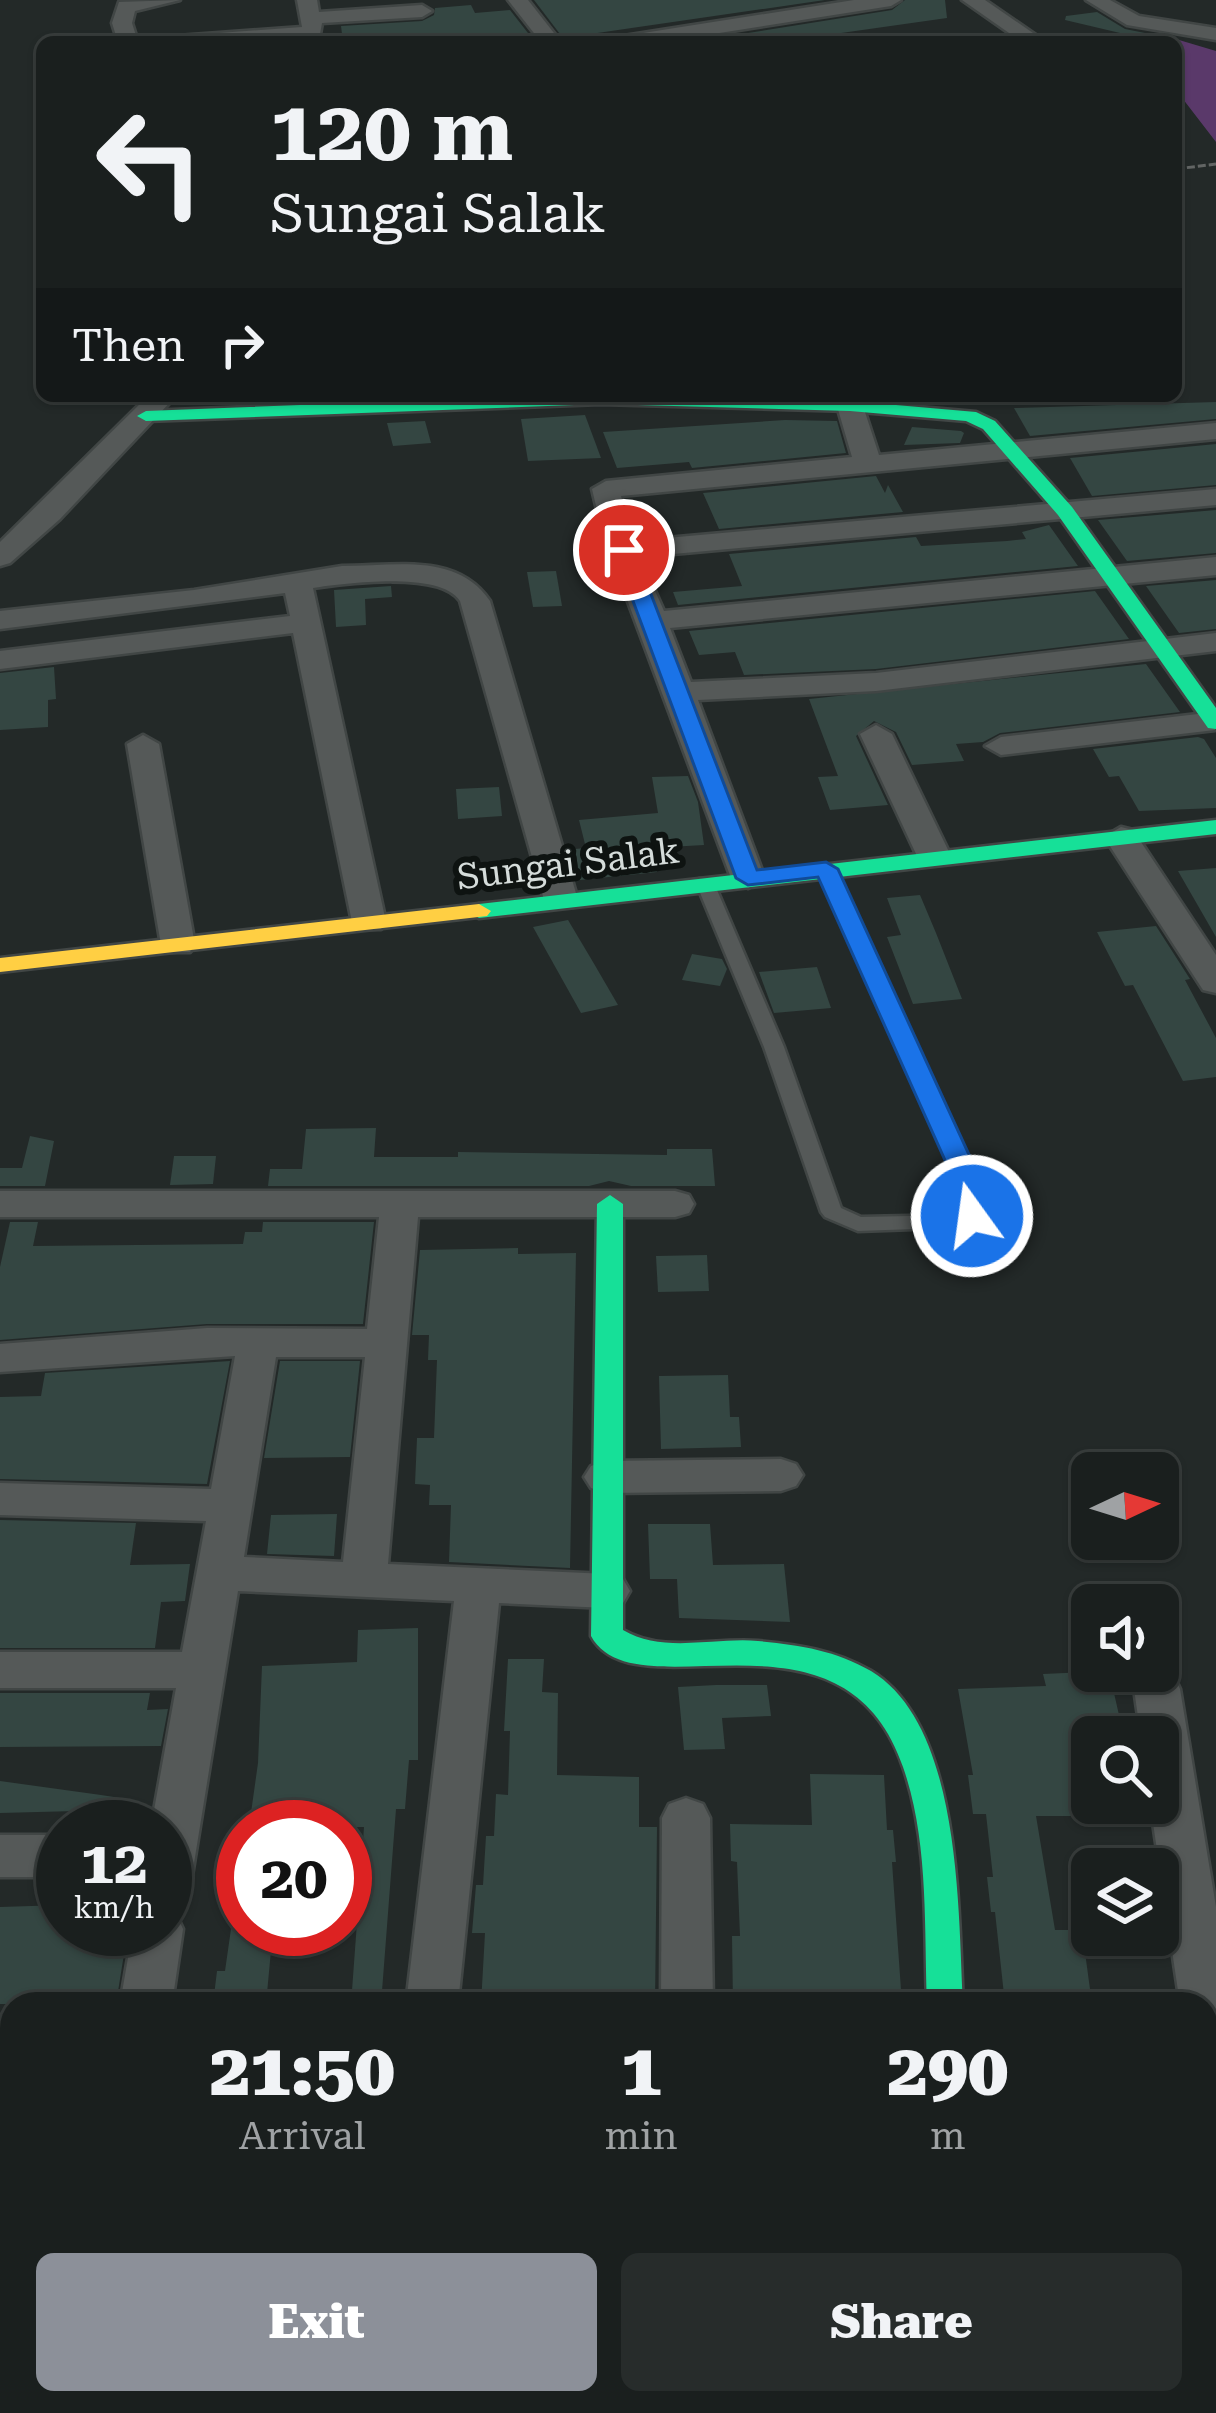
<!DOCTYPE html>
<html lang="en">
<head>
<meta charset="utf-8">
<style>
	body { margin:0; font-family:"Roboto Serif",serif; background:#272c2b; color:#f1f3f6; height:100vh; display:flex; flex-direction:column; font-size:45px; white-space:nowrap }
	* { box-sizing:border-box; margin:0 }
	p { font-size:39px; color:#9fa2a4 }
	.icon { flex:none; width:66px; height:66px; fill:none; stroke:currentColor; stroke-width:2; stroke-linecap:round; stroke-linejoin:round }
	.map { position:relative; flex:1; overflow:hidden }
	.details { position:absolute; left:0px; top:1992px; width:1218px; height:423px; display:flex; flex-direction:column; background:#1a1f1e; border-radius:36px 36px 0 0; box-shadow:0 3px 9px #0004,0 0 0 3px #383d3c }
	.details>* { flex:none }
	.hud { position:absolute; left:36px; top:36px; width:1146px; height:366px; border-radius:18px; box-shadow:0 3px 9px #0004,0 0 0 3px #383d3c; background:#1a1f1e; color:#f1f3f6; overflow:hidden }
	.needle { width:78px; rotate:86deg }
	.tools { position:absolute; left:1071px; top:1452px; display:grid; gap:24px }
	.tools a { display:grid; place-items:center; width:108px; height:108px; border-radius:18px; background:#1a1f1e; box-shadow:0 3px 9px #0004,0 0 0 3px #383d3c; font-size:60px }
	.speed { position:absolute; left:36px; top:1800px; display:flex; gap:24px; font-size:60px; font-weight:700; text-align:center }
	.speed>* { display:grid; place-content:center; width:156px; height:156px; border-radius:50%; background:#1a1f1e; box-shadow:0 3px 9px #0004,0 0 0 3px #383d3c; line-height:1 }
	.speed small { font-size:30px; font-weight:400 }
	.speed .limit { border:18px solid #d22; background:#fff; color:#111 }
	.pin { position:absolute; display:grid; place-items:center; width:102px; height:102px; color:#fff; margin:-51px; border:6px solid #fff; border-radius:50%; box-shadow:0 3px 12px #0007 }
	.me { position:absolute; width:132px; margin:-66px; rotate:346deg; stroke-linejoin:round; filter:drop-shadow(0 0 9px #0008) }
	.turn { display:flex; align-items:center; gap:42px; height:252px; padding:0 36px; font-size:54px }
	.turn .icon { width:156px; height:156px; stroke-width:2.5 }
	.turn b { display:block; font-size:84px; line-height:102px }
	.then { display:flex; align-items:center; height:114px; padding:0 36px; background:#0003; gap:24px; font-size:45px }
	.eta { display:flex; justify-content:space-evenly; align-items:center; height:204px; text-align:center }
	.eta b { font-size:72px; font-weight:800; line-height:84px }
	.action { display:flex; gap:24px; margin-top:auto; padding:24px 36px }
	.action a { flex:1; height:138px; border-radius:18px; background:#8c9099; color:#fff; font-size:48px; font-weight:800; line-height:138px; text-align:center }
	.action a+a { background:#272c2b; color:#f1f3f6 }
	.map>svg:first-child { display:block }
	.forest { fill:#5a396a }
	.building { fill:#344642 }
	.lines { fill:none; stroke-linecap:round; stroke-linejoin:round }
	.lane-casing { stroke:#414645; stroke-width:5 }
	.street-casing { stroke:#414645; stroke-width:5 }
	.fast-casing { stroke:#414645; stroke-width:5 }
	.slow-casing { stroke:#414645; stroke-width:5 }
	.path { stroke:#626564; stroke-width:3; stroke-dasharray:8 3; stroke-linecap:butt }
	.lane { fill:#555958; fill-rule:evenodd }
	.street { fill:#555958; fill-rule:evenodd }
	.fast { fill:#16e098; fill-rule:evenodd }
	.slow { fill:#ffcf43; fill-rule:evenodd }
	.route { fill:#1a73e8; stroke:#114b97; stroke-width:3 }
	.labels { text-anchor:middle; stroke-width:12; stroke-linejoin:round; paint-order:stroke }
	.street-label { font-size:36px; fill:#d5dcda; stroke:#0e1311 }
</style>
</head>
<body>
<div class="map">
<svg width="1216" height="2413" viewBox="0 0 1216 2413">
	<rect width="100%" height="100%" fill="#232928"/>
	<polygon class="forest" points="1169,37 1216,51 1216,142 1176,90 1176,42 1140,42"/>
	<g class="building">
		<polygon points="534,0 825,0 563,38"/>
		<polygon points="905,0 945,0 947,18 820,36 825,42 691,42 892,10"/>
		<polygon points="471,5 475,13 510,10 535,42 343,42 341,26 422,21 434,15 435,8"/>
		<polygon points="1097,12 1125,29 1145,33 1137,37 1065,20 1066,16"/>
		<polygon points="1216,402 1216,419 1030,436 1014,408"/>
		<polygon points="585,415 601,458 528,461 521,419"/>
		<polygon points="785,420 837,421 846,453 692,468 689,462 617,468 603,432"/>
		<polygon points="425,421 431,443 393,446 387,423"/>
		<polygon points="912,427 961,431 964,433 960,443 904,445"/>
		<polygon points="1216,444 1216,485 1092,496 1070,458"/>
		<polygon points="876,476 885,493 888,485 903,512 719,529 703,493"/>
		<polygon points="1216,510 1216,553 1127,561 1098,520"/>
		<polygon points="1049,525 1078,566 678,605 673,592 742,586 729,554 916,537 921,546 1007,541 1026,539 1022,532"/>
		<polygon points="556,571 562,606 533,607 527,572"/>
		<polygon points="1216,580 1216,629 1179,633 1146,586"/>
		<polygon points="391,586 392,597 365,599 366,625 336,627 334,590"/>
		<polygon points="1095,591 1129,639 876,669 744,675 735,652 699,655 689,631"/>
		<polygon points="1146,664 1180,712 1000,733 983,742 956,744 964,761 912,765 896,732 874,721 856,736 888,805 830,810 818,777 838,776 809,699"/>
		<polygon points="54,667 56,699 48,700 48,727 0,730 0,673"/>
		<polygon points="1198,737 1204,739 1216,758 1216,808 1139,811 1119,776 1109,777 1093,749"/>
		<polygon points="688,776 698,802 704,845 652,848 657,872 580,880 575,849 586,848 579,820 658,813 652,777"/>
		<polygon points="499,787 502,816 458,819 456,789"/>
		<polygon points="1216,868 1216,937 1178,871"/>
		<polygon points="920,895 936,933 962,999 913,1004 887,937 901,935 887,898"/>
		<polygon points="568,920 593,962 618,1005 581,1013 533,927"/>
		<polygon points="1156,926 1190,979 1185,980 1216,1038 1216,1077 1183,1081 1133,985 1125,986 1097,932"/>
		<polygon points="692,954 722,959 727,969 720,986 682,980"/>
		<polygon points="817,967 831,1008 774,1013 759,972"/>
		<polygon points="376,1128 374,1157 458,1157 458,1152 667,1155 667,1149 712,1149 715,1186 631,1186 609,1181 589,1186 268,1186 270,1169 302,1169 306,1129"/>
		<polygon points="30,1136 54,1141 45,1186 0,1186 0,1168 22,1168"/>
		<polygon points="174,1156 216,1156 213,1184 170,1185"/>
		<polygon points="10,1222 38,1222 33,1246 243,1244 245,1232 262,1232 263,1222 374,1222 363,1324 207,1324 0,1340 0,1267"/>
		<polygon points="518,1248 518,1254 576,1253 570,1568 449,1562 451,1505 429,1505 430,1485 415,1484 417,1438 434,1438 437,1360 428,1360 429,1335 412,1335 420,1250"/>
		<polygon points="707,1255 709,1291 658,1292 656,1256"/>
		<polygon points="230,1361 207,1484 0,1479 0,1397 41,1396 45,1373"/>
		<polygon points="280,1361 360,1361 350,1457 264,1458"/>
		<polygon points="728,1375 730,1417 739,1417 741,1447 661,1449 659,1376"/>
		<polygon points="337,1514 334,1556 267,1554 271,1515"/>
		<polygon points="0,1520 136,1523 130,1565 190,1564 185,1601 161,1602 155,1648 0,1648"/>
		<polygon points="648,1524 710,1524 713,1565 784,1564 790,1622 679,1618 677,1579 650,1579"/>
		<polygon points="418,1628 418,1760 409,1760 405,1809 396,1809 381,2004 351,2004 364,1827 249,1827 258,1763 262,1666 357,1662 358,1630"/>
		<polygon points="508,1659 544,1659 542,1692 558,1693 557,1775 639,1777 639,1827 657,1827 655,2004 481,2004 485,1933 472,1933 476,1885 483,1885 486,1836 494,1836 496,1794 508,1795 510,1731 504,1731"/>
		<polygon points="1109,1671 1124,1737 1092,1737 1092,1816 1036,1816 1055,1930 1082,1930 1092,2004 1005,2004 995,1912 991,1912 987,1877 993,1877 986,1814 973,1814 968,1775 973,1775 958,1689 1046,1686 1043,1674"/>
		<polygon points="716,1685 767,1685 771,1716 722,1718 725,1749 684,1750 678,1687"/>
		<polygon points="0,1693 150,1693 147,1710 168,1709 161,1746 0,1747"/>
		<polygon points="810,1774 884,1775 887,1830 893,1830 896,1862 892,1862 902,2004 733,2004 732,1936 740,1936 737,1862 731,1861 730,1824 812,1825"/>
		<polygon points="0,1781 101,1795 127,1799 117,1827 70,1827 76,1811 0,1813"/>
		<polygon points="63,1905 63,1929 128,1929 116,2004 0,2004 0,1907"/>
		<polygon points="231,1929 273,1929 266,2004 213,2004 217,1971 225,1971"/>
	</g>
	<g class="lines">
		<g class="lane-casing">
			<polygon id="lane" points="826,864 835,869 984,1196 983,1216 970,1227 858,1231 825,1217 821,1212 764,1047 696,883 699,879 711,879 714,883 784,1047 841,1208 861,1217 958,1215 962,1213 964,1196 817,869"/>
		</g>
		<g class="street-casing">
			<g id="street">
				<polygon points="180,0 135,11 132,23 138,42 118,42 112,23 119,2"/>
				<polygon points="297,0 317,0 319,12 422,5 432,11 422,17 322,23 320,34 308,39 168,42 178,36 302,27"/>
				<polygon points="508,0 528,0 561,42 541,42"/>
				<polygon points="854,0 901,0 891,6 662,42 614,42 624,36"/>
				<polygon points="962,0 985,0 1046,42 1022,42"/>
				<polygon points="1086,0 1110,0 1139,16 1216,28 1216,40 1127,25"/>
				<polygon points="148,396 176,396 60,519 10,563 0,566 0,542"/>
				<polygon points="850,398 863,406 879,455 1216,423 1216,439 621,496 633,541 1216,489 1216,505 640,557 664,611 1216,557 1216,575 670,628 691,682 876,673 1216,633 1216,651 876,691 698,700 765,878 748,888 731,878 603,535 592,489 606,481 852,457 837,406"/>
				<path d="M342,566C395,566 457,552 490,601L578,900L573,907H549L544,900L460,601C441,571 347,583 313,588L386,922L381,929H357L352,922L293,633L0,669V651L290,616L285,593L0,629V611L194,590Z"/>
				<polygon points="1215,712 1215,730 1001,755 985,746 1001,737"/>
				<polygon points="876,725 892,734 951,856 946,863 922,863 917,856 860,734"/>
				<polygon points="143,735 159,744 195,945 190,952 166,952 161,945 127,744"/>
				<polygon points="1121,827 1133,830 1216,955 1216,993 1203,990 1104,837"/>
				<path d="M0,1191H675L689,1195L694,1204L689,1213L675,1217H418L388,1564L607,1574L623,1579L630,1591L623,1603L607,1608L499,1603L458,2004H406L454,1601L238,1591L190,1888L183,1903L165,1909V1827H151L176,1688H0V1652H182L206,1521L0,1515V1483L211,1489L235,1356L0,1372V1344L207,1328L367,1329L379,1217H0ZM276,1357H365L343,1562L244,1557Z"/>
				<polygon points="781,1459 796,1464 803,1475 796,1486 781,1491 606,1493 591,1488 584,1477 591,1466 606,1461"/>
				<polygon points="1158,1671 1174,1676 1180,1689 1216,1907 1216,2092 1206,2088 1206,2004 1180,2004 1150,1803 1158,1803 1158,1737 1141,1737 1134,1689 1140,1676"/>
				<polygon points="686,1798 703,1804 710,1818 713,2004 661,2004 662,1818 669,1804"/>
				<rect x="0" y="1835" width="63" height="42"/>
				<polygon points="165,1910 176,1914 183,1929 172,2004 120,2004 133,1929 165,1929"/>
				<rect x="0" y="2061" width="12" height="48"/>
				<rect x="1206" y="2210" width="10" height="52"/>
				<rect x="0" y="2263" width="12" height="54"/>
			</g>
		</g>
		<g class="fast-casing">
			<g id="fast">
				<polygon points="537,396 850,401 976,412 995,421 1072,507 1216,708 1216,729 1208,728 1058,515 983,429 966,421 850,411 601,404 146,421 137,416 146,411"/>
				<polygon points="1216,820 1216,834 479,918 467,911 479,904"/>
				<path d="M610,1195L623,1204V1630C663,1654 714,1637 758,1641C799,1645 835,1650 871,1671C962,1726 958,1911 963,2004H927C924,1927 929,1841 903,1767C843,1590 635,1717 591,1636L597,1204Z"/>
			</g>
		</g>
		<g class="slow-casing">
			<polygon id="slow" points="479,904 491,911 487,916 0,972 0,958"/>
		</g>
		<polyline class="path" points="1176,169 1216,164"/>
		<use href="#lane" class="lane"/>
		<use href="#street" class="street"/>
		<use href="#fast" class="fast"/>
		<use href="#slow" class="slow"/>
	</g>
	<polygon class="route" points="624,544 634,550 757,870 826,862 838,869 988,1196 982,1222 972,1225 959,1216 961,1196 818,877 748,885 736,878 614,550"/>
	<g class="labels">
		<g class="street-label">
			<text transform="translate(568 863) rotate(-7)" y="13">Sungai Salak</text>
		</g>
	</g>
</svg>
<div class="tools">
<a><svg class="needle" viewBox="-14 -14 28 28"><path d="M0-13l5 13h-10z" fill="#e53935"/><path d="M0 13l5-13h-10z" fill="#9fa2a4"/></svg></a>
<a><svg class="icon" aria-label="sound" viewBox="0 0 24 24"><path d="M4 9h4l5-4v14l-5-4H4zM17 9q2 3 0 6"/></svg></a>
<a><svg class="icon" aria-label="search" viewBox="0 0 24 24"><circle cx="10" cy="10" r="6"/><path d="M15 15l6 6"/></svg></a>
<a><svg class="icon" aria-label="layers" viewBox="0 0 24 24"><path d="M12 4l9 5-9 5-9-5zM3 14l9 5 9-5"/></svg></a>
</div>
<div class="speed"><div>12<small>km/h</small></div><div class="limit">20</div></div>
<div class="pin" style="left:624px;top:550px;background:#d93025"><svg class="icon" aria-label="arrive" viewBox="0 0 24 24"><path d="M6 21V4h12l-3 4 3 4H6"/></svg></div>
<svg class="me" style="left:972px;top:1216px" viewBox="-20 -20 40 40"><circle r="17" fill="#1a73e8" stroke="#fff" stroke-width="3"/><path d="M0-11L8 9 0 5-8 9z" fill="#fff"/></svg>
<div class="hud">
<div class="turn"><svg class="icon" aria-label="left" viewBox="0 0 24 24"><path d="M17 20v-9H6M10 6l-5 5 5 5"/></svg><div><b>120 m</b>Sungai Salak</div></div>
<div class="then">Then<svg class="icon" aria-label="right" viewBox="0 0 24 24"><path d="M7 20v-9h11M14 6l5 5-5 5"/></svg></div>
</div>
<section class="details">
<div class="eta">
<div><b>21:50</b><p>Arrival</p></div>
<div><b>1</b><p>min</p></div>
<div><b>290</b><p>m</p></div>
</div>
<div class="action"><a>Exit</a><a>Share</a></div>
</section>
</div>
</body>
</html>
